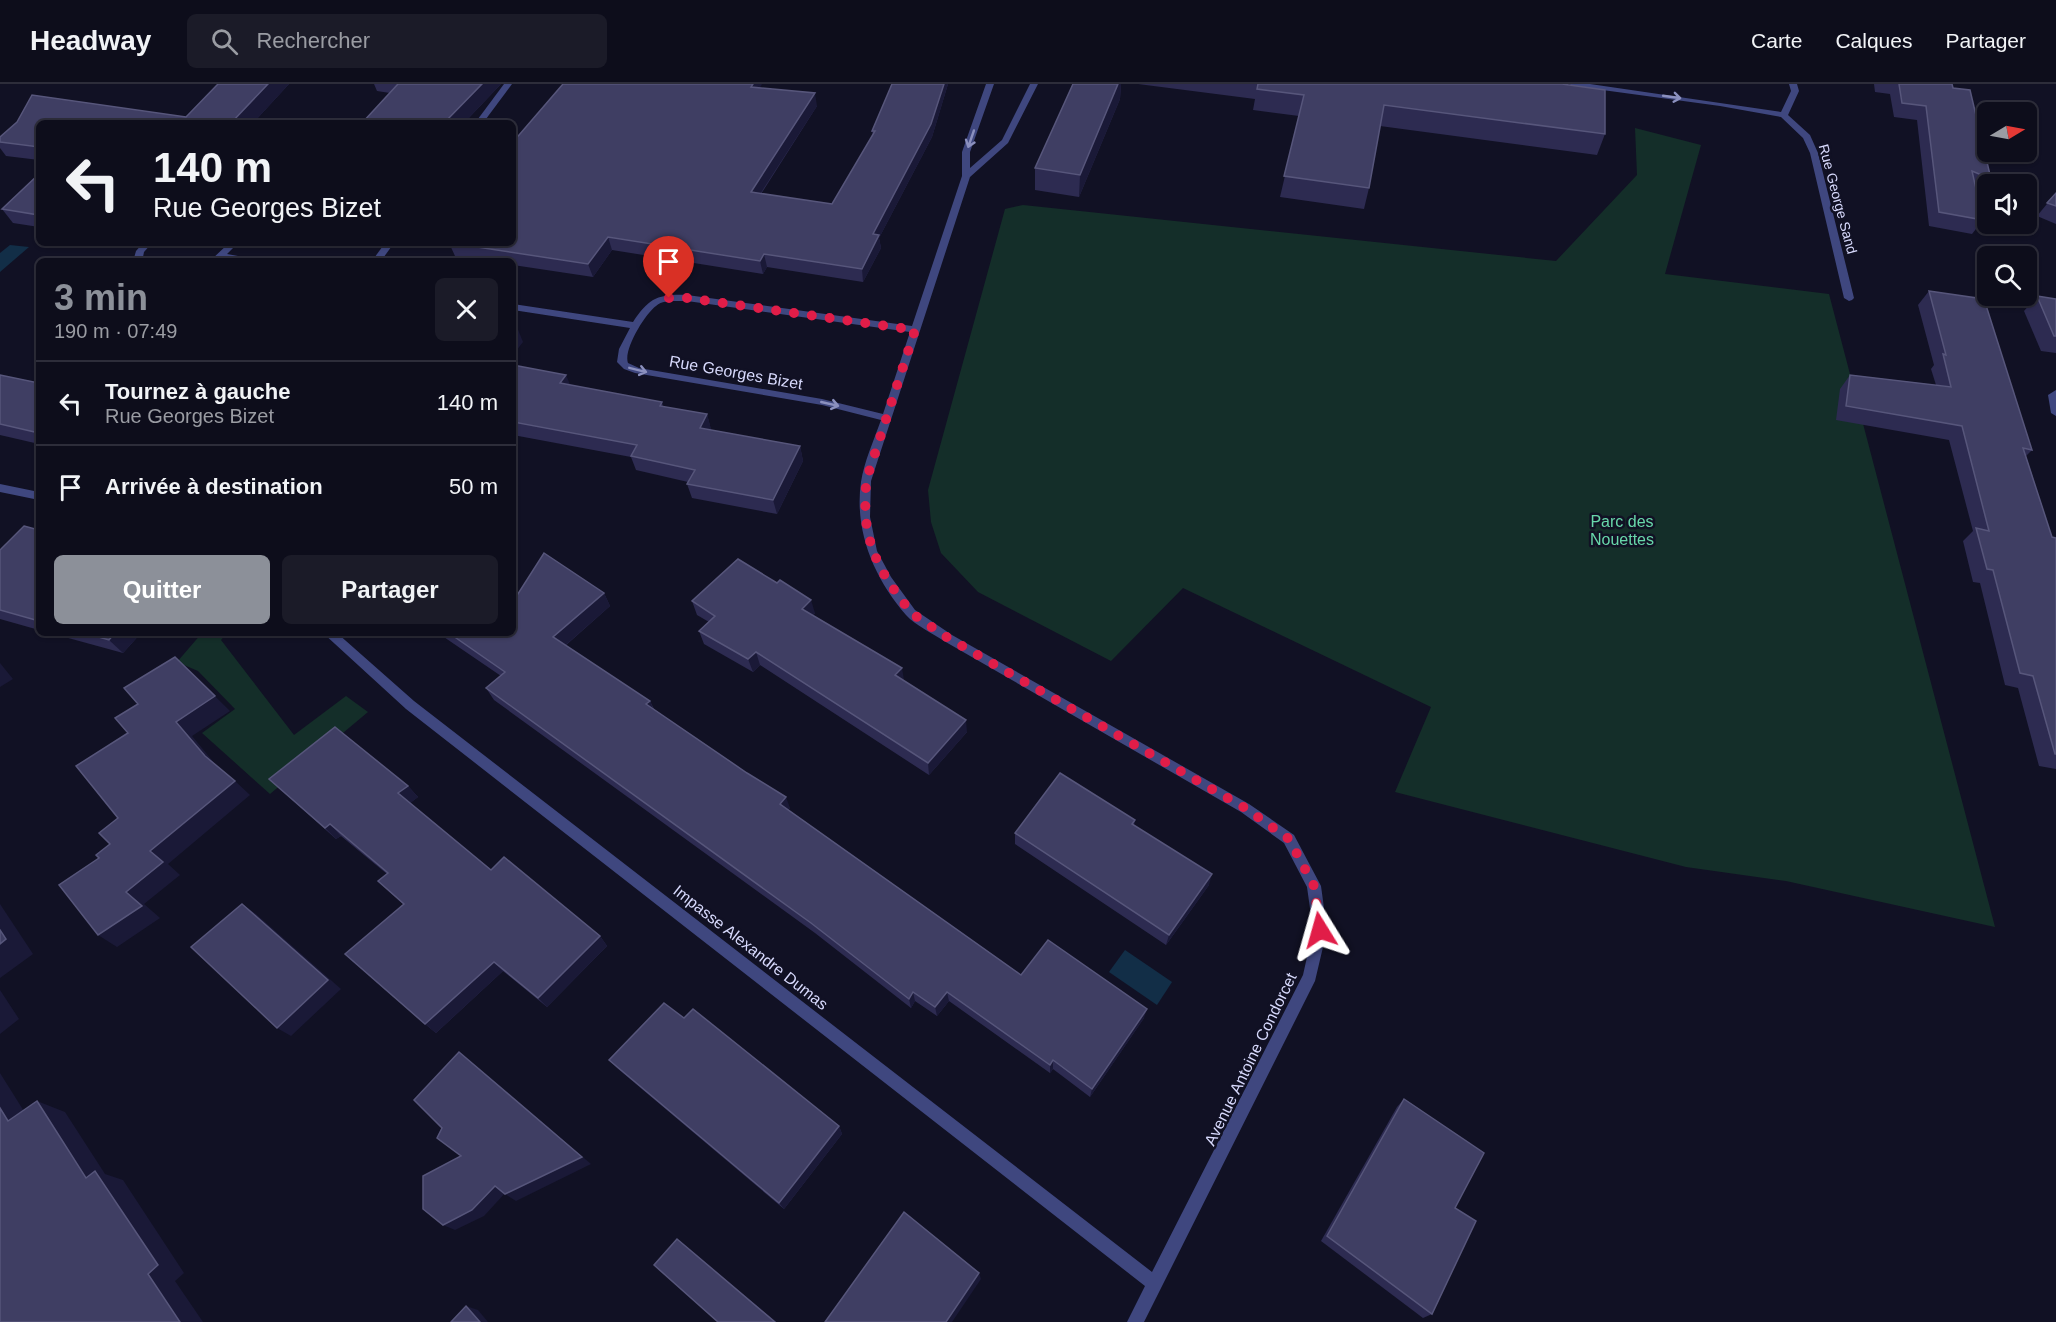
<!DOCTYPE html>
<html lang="fr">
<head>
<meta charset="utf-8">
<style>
	body { margin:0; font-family:Helvetica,sans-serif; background:#1b1b28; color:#f1f3f6; height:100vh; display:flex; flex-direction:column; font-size:22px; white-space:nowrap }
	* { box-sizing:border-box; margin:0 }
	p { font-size:20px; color:#9a9ca3 }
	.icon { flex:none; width:33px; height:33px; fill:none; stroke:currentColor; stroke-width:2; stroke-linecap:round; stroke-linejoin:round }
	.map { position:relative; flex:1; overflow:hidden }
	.details { position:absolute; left:36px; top:174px; width:480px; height:378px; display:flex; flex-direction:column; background:#0d0d1b; border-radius:9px; box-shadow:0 2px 4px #0004,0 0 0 2px #2d2d3a }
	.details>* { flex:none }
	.hud { position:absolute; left:36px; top:36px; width:480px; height:126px; border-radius:9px; box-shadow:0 2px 4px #0004,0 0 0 2px #2d2d3a; background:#0d0d1b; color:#f1f3f6; overflow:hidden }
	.needle { width:39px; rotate:80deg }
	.tools { position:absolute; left:1977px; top:18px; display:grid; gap:12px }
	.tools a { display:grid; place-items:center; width:60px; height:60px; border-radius:9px; background:#0d0d1b; box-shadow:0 2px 4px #0004,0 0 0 2px #2d2d3a; font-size:30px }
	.pin { position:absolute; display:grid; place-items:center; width:51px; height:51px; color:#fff; margin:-62px -26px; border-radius:50% 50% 50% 0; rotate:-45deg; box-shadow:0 0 6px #0007 }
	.pin .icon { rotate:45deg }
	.me { position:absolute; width:66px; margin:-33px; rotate:352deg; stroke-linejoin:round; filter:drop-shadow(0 0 4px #0008) }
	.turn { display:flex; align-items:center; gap:21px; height:126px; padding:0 18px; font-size:27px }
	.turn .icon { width:78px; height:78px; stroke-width:2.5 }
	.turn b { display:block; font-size:42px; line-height:51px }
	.round { display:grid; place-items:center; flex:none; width:63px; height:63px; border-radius:9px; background:#1b1b28 }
	.summary { display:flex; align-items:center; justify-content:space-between; height:102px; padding:0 18px }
	h1 { font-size:36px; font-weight:700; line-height:45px; color:#8c9099 }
	.button { display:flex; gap:12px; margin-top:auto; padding:12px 18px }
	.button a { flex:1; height:69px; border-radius:9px; background:#8c9099; color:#fff; font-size:24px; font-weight:700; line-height:69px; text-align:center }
	.button a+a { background:#1b1b28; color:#f1f3f6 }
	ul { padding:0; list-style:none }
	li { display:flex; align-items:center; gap:18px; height:84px; padding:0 18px; border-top:2px solid #2d2d3a }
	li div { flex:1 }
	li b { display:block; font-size:22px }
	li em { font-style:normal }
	header { display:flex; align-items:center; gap:36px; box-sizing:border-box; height:84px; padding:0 30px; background:#0d0d1b; border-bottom:2px solid #2d2d3a }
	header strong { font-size:28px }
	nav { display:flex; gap:33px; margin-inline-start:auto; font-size:21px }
	.search { width:420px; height:54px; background:#1b1b28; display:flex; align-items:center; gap:15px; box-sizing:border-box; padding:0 21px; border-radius:9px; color:#9a9ca3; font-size:22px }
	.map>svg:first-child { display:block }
	.green { fill:#142e29 }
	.water { fill:#122e47 }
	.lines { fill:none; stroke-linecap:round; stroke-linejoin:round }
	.street { fill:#3f477f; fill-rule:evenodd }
	.wall { fill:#2d2b51 }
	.shaded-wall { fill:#1a1937 }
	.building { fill:#3f3e63; stroke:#57567b; stroke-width:1.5 }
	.oneway { stroke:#8b90be }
	.route { stroke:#e11d48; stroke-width:10; stroke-dasharray:0 18 }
	.labels { text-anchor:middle; stroke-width:5; stroke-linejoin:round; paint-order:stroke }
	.far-street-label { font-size:14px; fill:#d7d9fc; stroke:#111124 }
	.street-label { font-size:16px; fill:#d7d9fc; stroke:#111124 }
	.park-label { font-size:16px; fill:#68d7aa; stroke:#111124 }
</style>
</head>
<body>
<header>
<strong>Headway</strong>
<div class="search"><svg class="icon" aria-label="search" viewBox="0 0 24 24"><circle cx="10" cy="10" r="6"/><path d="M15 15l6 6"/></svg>Rechercher</div>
<nav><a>Carte</a><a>Calques</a><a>Partager</a></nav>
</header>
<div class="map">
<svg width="2056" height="1238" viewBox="0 0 2056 1238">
	<rect width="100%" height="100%" fill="#111124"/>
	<g class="green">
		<polygon points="1635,44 1701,61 1665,190 1829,210 1995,843 1786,797 1686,783 1395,708 1431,623 1183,504 1111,577 978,508 941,469 931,438 928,406 1005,125 1023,121 1556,177 1637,91"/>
		<polygon points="202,549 227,549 221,556 294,651 346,612 368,628 270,710 202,649 235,625 198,587 177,578"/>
	</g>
	<g class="water">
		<polygon points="10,161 29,163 0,188 0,169"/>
		<polygon points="1125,866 1172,898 1157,921 1109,888"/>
	</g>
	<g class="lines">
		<g class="street">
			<polygon points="504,0 512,0 483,39 475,39"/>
			<path d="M986,0H994L970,68V84L1002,56L1030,0H1038L1008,59L970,93L871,397L870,433L877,467L891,493L915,526L952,551L1249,720L1294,751L1321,802L1327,846L1315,897L1144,1238H1127L1145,1202L406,625L323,549H337L414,617L1152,1188L1303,891L1313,846L1307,803L1284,759L1241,728L944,557C932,549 915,541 906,531C874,494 854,447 861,398C864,378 874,356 881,336L822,321L635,289L624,285L617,278L619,265L630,244L513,226V220L633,238C649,214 658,210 687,211L912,242L962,92V68ZM675,217H687L910,248L883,330L822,315L639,284L628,279C623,266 645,230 656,222C662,217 668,217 675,217Z"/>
			<polygon points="1569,0 1590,0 1781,28 1791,7 1789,0 1797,0 1799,7 1788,31 1810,51 1818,69 1854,214 1852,216 1849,217 1844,214 1810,69 1803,54 1781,33 1720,22 1573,2"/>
			<polygon points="143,159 152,159 144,168 143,173 146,177 136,177 134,174 136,167"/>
			<polygon points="229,159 238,159 227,170 249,174 253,177 222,175 219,177 210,177"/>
			<polygon points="385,159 394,159 381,177 372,177"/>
			<polygon points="2056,306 2056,332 2051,329 2048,311"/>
			<polygon points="0,400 39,408 39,416 0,408"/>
		</g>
	</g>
	<g class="wall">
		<polygon points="218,0 289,0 253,39 39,39 39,76 6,72 0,64 0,53 17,38 32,11 186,33"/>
		<polygon points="374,0 501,0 464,39 362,39 390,9 377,7"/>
		<polygon points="892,0 948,0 932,53 879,154 881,164 863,198 767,183 763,190 612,166 593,193 513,181 513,177 489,177 455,172 449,159 760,4 817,22 761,110 832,120 873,51 872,47"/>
		<polygon points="1073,0 1121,0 1120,15 1079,113 1035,106 1035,84"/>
		<polygon points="1138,0 1562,0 1605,50 1597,71 1380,42 1369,104 1364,125 1280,113 1299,32 1253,26 1255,15"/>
		<polygon points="1874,0 1952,0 1991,95 1980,109 1976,107 1983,136 1972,150 1929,142 1917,36 1894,33 1890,10 1875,8"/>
		<polygon points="39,90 39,143 13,139 2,125"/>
		<polygon points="2056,109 2056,140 2037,132"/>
		<polygon points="1929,207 2032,366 2026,372 2052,453 2056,454 2056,685 2039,682 2018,604 2005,601 1980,499 1973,498 1963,457 1973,447 1949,356 1836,336 1840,305 1850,291 1936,301 1931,285 1934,281 1918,221"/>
		<polygon points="2037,212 2056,215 2056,269 2041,267 2024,227"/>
		<polygon points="513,281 570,301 662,318 663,323 707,330 711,346 800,362 803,377 777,430 692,414 687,400 688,398 636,386 631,373 513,351"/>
		<polygon points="0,291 39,299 39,360 0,351"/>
		<polygon points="39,446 39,546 0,535 0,466"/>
		<polygon points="604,509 610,522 565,562 650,617 654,625 790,724 788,726 1021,891 1144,934 1090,1013 1053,985 1050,989 949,917 937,932 915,917 911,924 815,849 494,616 486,604 501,592 438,549 513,549 516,513"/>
		<polygon points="692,517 815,529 813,531 904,597 967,648 929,691 760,581 753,588 704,560 699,547 709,538 697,531"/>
		<polygon points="50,549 141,549 123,569"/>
		<polygon points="269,695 408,702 418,713 410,719 491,786 600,852 607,862 547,923 503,887 436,949 425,940 403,820 378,797 387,790 341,752 336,755"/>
		<polygon points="1135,736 1134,741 1209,801 1166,861 1015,760 1015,749"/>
		<polygon points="684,934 839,1042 842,1050 784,1125 617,984 609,976"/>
		<polygon points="1404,1015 1455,1124 1432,1230 1423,1234 1321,1157 1397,1023"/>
	</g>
	<g class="shaded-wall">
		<polygon points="268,0 289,0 253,39 231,39"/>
		<polygon points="482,0 501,0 464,39 444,39"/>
		<polygon points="753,0 762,0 753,16 751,3"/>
		<polygon points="944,0 948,0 932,53 879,154 881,164 863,198 862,185 873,150"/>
		<polygon points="1118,0 1121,0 1120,15 1079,113 1080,91"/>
		<polygon points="815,9 817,22 753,121 751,108"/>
		<polygon points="608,153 612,166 593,193 588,180"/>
		<polygon points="764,170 767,183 763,190 760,177"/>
		<polygon points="517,243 523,258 513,271 513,248"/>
		<polygon points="566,291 572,305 560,299"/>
		<polygon points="707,330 711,345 704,358 700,344"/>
		<polygon points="800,362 803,377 777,430 773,416"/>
		<polygon points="604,509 610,522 560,566 553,553"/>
		<polygon points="811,516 815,529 806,538 802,525"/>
		<polygon points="115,549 141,549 123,569 109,556"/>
		<polygon points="756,568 760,581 753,588 748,575"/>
		<polygon points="175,573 230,627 192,652 220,686 205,672 176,638"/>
		<polygon points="0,579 13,595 0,603"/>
		<polygon points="902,584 904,596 895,591"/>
		<polygon points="650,617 655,629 646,620"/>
		<polygon points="966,636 967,648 929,691 928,679"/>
		<polygon points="235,697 250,711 168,780 180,791 144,820 160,834 117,863 98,851 150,767"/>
		<polygon points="408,702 418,713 408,721 398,709"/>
		<polygon points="786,713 790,724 784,731 780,720"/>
		<polygon points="330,740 341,752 336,755 325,744"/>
		<polygon points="1212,790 1209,801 1166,861 1169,851"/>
		<polygon points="0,820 33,870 0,894"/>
		<polygon points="242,820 256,830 341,905 291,952 277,944"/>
		<polygon points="600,852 607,862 547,923 538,914"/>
		<polygon points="494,878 503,887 436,949 425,940"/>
		<polygon points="0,906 19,935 0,950"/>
		<polygon points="913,908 915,917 911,924 909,915"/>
		<polygon points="947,908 949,917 937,932 935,923"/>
		<polygon points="1147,925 1144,934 1090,1013 1092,1005"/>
		<polygon points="459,968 470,977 591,1080 516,1117 505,1110"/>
		<polygon points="1053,976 1053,985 1050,989 1050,981"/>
		<polygon points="0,989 37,1048 8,1037 0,1024"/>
		<polygon points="37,1017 65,1028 105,1090 123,1096 184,1189 175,1197 203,1238 180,1238"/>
		<polygon points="839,1042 842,1050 784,1125 779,1119"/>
		<polygon points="495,1102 506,1108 484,1132 455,1146 443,1141"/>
		<polygon points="677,1155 686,1162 776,1238 775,1238"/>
		<polygon points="979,1189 981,1195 952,1238 946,1238"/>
		<polygon points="466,1222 478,1226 488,1238 480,1238"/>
	</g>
	<g class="building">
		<polygon points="218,0 268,0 231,39 39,39 39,63 0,58 0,53 17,38 32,11 186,33"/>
		<polygon points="398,0 482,0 444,39 362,39"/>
		<polygon points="563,0 753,0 751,3 815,9 751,108 832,120 875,47 872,47 892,0 944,0 931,40 873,150 879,151 862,185 764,170 760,177 608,153 588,180 451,159 513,159 513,58"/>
		<polygon points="1073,0 1118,0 1080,91 1035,84"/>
		<polygon points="1258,0 1562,0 1605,6 1605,50 1384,21 1369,104 1284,92 1304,11 1257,5"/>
		<polygon points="1899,0 1952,0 1953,4 1970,6 1991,95 1972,87 1983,136 1939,128 1926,22 1902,19"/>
		<polygon points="39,90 39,131 2,125"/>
		<polygon points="2056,109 2056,122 2047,119"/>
		<polygon points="1929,207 1984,215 2032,366 2023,364 2052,453 2056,454 2056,670 2055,670 2033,592 2020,589 1993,486 1987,485 1976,444 1989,447 1962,342 1846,322 1850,291 1951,303 1943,270 1946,271"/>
		<polygon points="2037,212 2056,215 2056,252 2054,252"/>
		<polygon points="513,281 566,291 560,299 662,318 660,322 707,330 700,344 800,362 773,416 687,400 695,386 631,372 637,361 513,338"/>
		<polygon points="0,291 39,299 39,349 0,340"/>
		<polygon points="24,442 39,446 39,537 0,526 0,466"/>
		<polygon points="544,469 604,509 553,553 650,617 646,620 747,689 786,713 780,720 1021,891 1048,856 1147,925 1092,1005 1053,976 1050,981 947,908 935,923 913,908 909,915 811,839 486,604 505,588 449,549 513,549 513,511 516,513"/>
		<polygon points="738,475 777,499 780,496 811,516 802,525 902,584 895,591 966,636 928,679 756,568 748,575 699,547 715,532 692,517"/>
		<polygon points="84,549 115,549 109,556"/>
		<polygon points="175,573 215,612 176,638 205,672 235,697 150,767 163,778 126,808 142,822 98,851 59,801 99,774 96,771 110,760 99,749 118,734 76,682 128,649 115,634 138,620 124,604"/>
		<polygon points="335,643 408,702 398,709 491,786 504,773 600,852 538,914 494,878 425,940 345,870 404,820 378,797 388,789 330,740 325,744 269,695"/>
		<polygon points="1060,689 1135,736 1132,740 1212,790 1169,851 1015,749"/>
		<polygon points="242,820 328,896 277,944 191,863"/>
		<polygon points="0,846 6,855 0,860"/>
		<polygon points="664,919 684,934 693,925 839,1042 779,1119 609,976"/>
		<polygon points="459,968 582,1073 505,1110 495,1102 472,1126 443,1141 423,1125 423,1092 461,1072 437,1054 442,1044 414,1016"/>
		<polygon points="1404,1015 1484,1069 1455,1124 1476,1137 1432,1230 1327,1152"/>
		<polygon points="37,1017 86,1094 95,1087 158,1181 148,1190 180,1238 0,1238 0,1024 8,1037"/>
		<polygon points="904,1128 979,1189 946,1238 825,1238"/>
		<polygon points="677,1155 775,1238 718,1238 654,1181"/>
		<polygon points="466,1222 480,1238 451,1238"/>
	</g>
	<defs><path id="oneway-shaft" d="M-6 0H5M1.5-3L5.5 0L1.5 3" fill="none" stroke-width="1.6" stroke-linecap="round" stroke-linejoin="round" transform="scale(1.5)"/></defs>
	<g class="oneway">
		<use href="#oneway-shaft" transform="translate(1672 13) rotate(8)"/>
		<use href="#oneway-shaft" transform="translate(971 55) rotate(109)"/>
		<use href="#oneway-shaft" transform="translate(638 286) rotate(14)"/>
		<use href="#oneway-shaft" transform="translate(830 320) rotate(13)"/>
	</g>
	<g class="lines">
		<polyline class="route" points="669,214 687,214 915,246 866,397 865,433 872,466 887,496 911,529 948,554 1245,724 1289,755 1314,802 1320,846"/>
	</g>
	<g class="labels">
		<g class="far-street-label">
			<text transform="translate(1838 115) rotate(75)" y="5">Rue George Sand</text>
		</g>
		<g class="street-label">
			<text transform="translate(736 288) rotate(10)" y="6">Rue Georges Bizet</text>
			<text transform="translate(751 863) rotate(38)" y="6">Impasse Alexandre Dumas</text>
			<text transform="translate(1250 975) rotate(-64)" y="6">Avenue Antoine Condorcet</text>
		</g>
		<g class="park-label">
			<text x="1622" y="443">Parc des<tspan x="1622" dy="18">Nouettes</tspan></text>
		</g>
	</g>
</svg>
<div class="tools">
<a><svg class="needle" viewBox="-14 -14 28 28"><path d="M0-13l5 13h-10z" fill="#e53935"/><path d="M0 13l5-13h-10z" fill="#9a9ca3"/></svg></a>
<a><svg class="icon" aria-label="sound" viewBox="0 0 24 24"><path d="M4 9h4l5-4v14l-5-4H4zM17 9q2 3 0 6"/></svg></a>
<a><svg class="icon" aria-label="search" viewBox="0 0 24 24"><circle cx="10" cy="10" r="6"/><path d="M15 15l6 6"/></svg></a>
</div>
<div class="pin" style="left:669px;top:214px;background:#d93025"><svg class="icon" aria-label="arrive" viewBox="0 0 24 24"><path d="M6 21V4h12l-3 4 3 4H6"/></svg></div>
<svg class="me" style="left:1320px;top:846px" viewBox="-20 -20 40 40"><path d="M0-17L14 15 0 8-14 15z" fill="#e11d48" stroke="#fff" stroke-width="4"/></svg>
<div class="hud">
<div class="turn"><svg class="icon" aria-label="left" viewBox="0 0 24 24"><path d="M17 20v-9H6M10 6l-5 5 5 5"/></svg><div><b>140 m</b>Rue Georges Bizet</div></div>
</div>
<section class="details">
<div class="summary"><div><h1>3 min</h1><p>190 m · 07:49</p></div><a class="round"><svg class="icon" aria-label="close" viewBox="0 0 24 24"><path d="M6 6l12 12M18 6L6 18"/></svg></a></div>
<ul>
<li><svg class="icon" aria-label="left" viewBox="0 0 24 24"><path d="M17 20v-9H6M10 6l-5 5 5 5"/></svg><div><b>Tournez à gauche</b><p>Rue Georges Bizet</p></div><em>140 m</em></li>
<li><svg class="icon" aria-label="arrive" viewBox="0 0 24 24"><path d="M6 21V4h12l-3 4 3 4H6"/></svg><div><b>Arrivée à destination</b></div><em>50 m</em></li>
</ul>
<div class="button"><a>Quitter</a><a>Partager</a></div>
</section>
</div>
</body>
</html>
